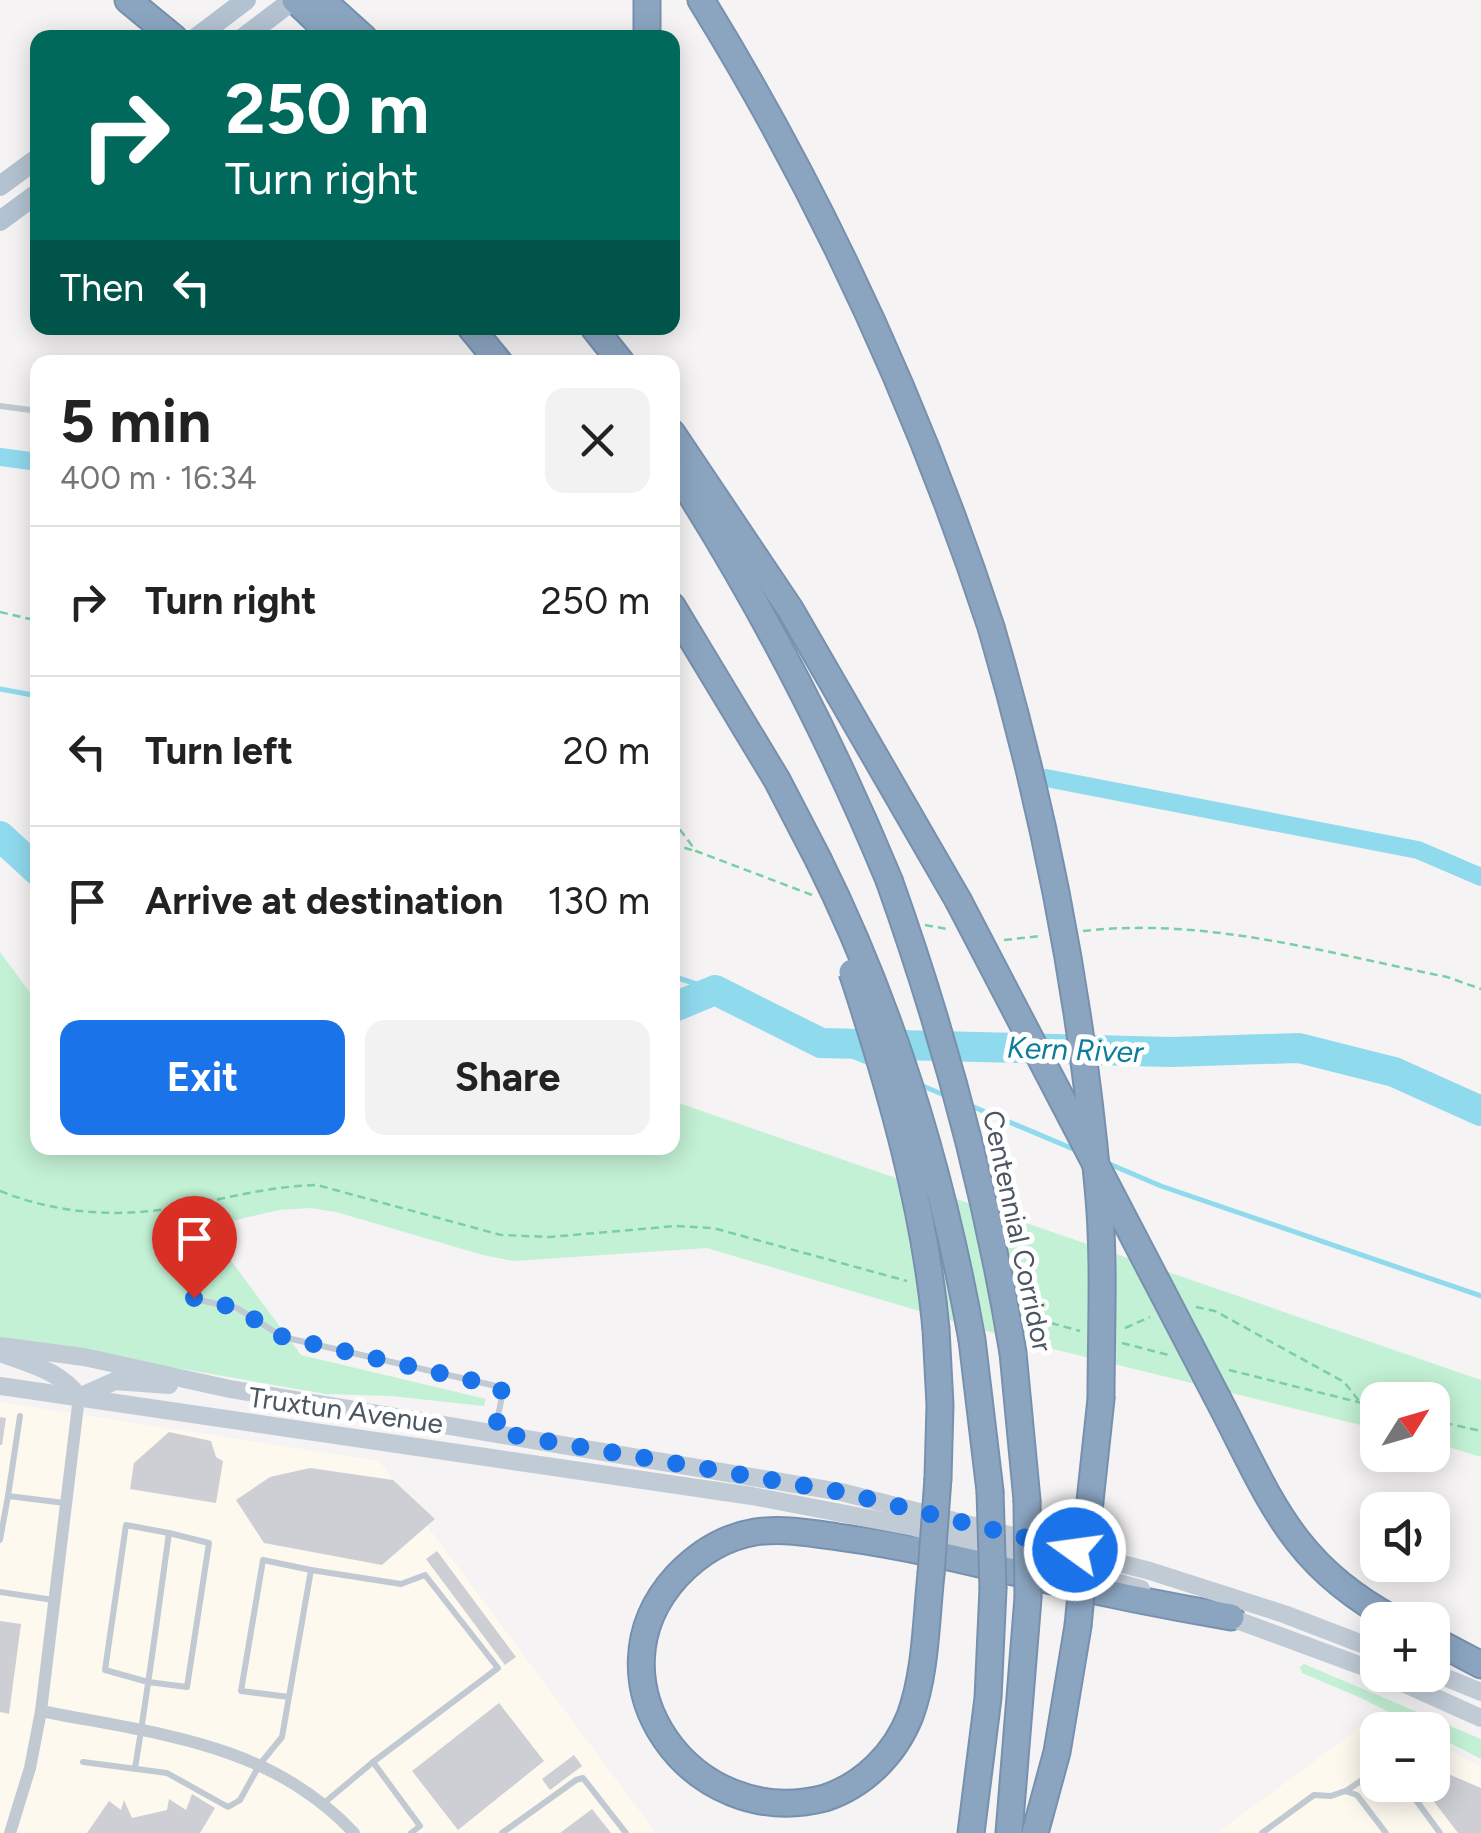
<!DOCTYPE html>
<html lang="en">
<head>
<meta charset="utf-8">
<style>
	body { margin:0; font-family:Figtree,sans-serif; background:#f2f2f2; color:#222; height:100vh; display:flex; flex-direction:column; font-size:38px; white-space:nowrap }
	* { box-sizing:border-box; margin:0 }
	p { font-size:32px; color:#767676 }
	.icon { flex:none; width:55px; height:55px; fill:none; stroke:currentColor; stroke-width:2; stroke-linecap:round; stroke-linejoin:round }
	.map { position:relative; flex:1; overflow:hidden }
	.panel { position:absolute; left:30px; top:355px; width:650px; height:800px; display:flex; flex-direction:column; background:#fff; border-radius:20px; box-shadow:0 5px 25px #0003 }
	.panel>* { flex:none }
	.top-card { position:absolute; left:30px; top:30px; width:650px; height:305px; border-radius:20px; box-shadow:0 5px 25px #0003; background:#00695c; color:#fff; overflow:hidden }
	.needle { width:65px; rotate:53deg }
	.controls { position:absolute; left:1360px; top:1382px; display:grid; gap:20px }
	.controls a { display:grid; place-items:center; width:90px; height:90px; border-radius:20px; background:#fff; box-shadow:0 5px 25px #0003; font-size:50px }
	.pin { position:absolute; display:grid; place-items:center; width:85px; height:85px; color:#fff; margin:-102px -42px; border-radius:50% 50% 50% 0; rotate:-45deg; box-shadow:0 0 10px #0007 }
	.pin .icon { rotate:45deg }
	.me { position:absolute; width:110px; margin:-55px; rotate:284deg; stroke-linejoin:round; filter:drop-shadow(0 0 8px #0008) }
	.turn { display:flex; align-items:center; gap:35px; height:210px; padding:0 30px; font-size:45px }
	.turn .icon { width:130px; height:130px; stroke-width:2.5 }
	.turn b { display:block; font-size:70px; line-height:85px }
	.then { display:flex; align-items:center; height:95px; padding:0 30px; background:#0003; gap:20px; font-size:38px }
	.round { display:grid; place-items:center; flex:none; width:105px; height:105px; border-radius:20px; background:#f2f2f2 }
	.headline { display:flex; align-items:center; justify-content:space-between; height:170px; padding:0 30px }
	h1 { font-size:60px; font-weight:700; line-height:75px }
	.primary-button { display:flex; gap:20px; margin-top:auto; padding:20px 30px }
	.primary-button a { flex:1; height:115px; border-radius:20px; background:#1a73e8; color:#fff; font-size:40px; font-weight:700; line-height:115px; text-align:center }
	.primary-button a+a { background:#f2f2f2; color:#222 }
	ul { padding:0; list-style:none }
	li { display:flex; align-items:center; gap:30px; height:150px; padding:0 30px; border-top:2px solid #e0e0e0 }
	li div { flex:1 }
	li b { display:block; font-size:38px }
	li em { font-style:normal }
	.map>svg:first-child { display:block }
	.commercial { fill:#fdf9ef }
	.green { fill:#c3f1d5 }
	.lines { fill:none; stroke-linecap:round; stroke-linejoin:round }
	.stream { stroke:#90daee; stroke-width:5 }
	.canal { stroke:#90daee; stroke-width:18 }
	.river { stroke:#90daee; stroke-width:30 }
	.building { fill:#cdcfd5 }
	.highway-casing { stroke:#7690ad; stroke-width:29 }
	.path { stroke:#7ad0a6; stroke-width:2.5; stroke-dasharray:8 5; stroke-linecap:butt }
	.lane { stroke:#c1cad2; stroke-width:6 }
	.street { stroke:#c1cad2; stroke-width:12 }
	.secondary { stroke:#c1cbd6; stroke-width:18 }
	.primary { stroke:#b3c2d1; stroke-width:20 }
	.highway { stroke:#8ba5c1; stroke-width:25 }
	.highway-bridge-casing { stroke:#7690ad; stroke-width:29; stroke-linecap:butt }
	.primary-bridge { stroke:#b3c2d1; stroke-width:20 }
	.highway-bridge { stroke:#8ba5c1; stroke-width:25 }
	.route { stroke:#1a73e8; stroke-width:18; stroke-dasharray:0 32.4 }
	.labels { text-anchor:middle; stroke-width:10; stroke-linejoin:round; paint-order:stroke }
	.street-label { font-size:28px; fill:#4a5661; stroke:#fff }
	.water-label { font-size:30px; font-style:italic; fill:#0c7c9b; stroke:#fff }
</style>
</head>
<body>
<div class="map">
<svg width="1481" height="1833" viewBox="0 0 1481 1833">
	<rect width="100%" height="100%" fill="#f5f3f3"/>
	<g class="commercial">
		<polygon points="0,1402 379,1461 656,1833 0,1833"/>
		<polygon points="1378,1714 1410,1730 1378,1730 1378,1785 1432,1785 1433,1742 1481,1767 1481,1833 1217,1833"/>
	</g>
	<g class="green">
		<polygon points="0,952 37,1002 38,1148 672,1148 673,1101 1481,1380 1481,1457 1433,1442 1432,1400 1378,1400 1377,1429 1017,1340 707,1248 514,1261 483,1255 336,1212 310,1208 279,1210 206,1227 301,1355 486,1399 484,1406 391,1396 326,1394 0,1337"/>
		<polygon points="1304,1664 1481,1739 1481,1759 1433,1734 1432,1730 1425,1730 1361,1698 1302,1673 1300,1667"/>
	</g>
	<g class="lines">
		<g class="stream">
			<polyline points="0,689 38,696"/>
			<polyline points="672,976 715,990"/>
			<polyline points="821,1043 871,1064"/>
			<polyline points="918,1084 949,1097"/>
			<polyline points="969,1105 1078,1151"/>
			<polyline points="1107,1163 1161,1186 1481,1296"/>
		</g>
		<g class="canal">
			<polyline points="0,457 38,462"/>
			<polyline points="1046,778 1418,850 1481,877"/>
		</g>
		<g class="river">
			<polyline points="0,836 38,871"/>
			<polyline points="672,1008 715,990 821,1043 1171,1052 1299,1048 1394,1072 1481,1111"/>
		</g>
	</g>
	<g class="building">
		<polygon points="0,1417 6,1418 2,1445 0,1445"/>
		<polygon points="169,1432 211,1441 216,1457 223,1461 216,1503 130,1489 134,1463"/>
		<polygon points="310,1468 393,1480 435,1519 382,1565 264,1543 236,1500 270,1477"/>
		<polygon points="437,1551 516,1657 505,1665 426,1559"/>
		<polygon points="0,1621 21,1624 9,1714 0,1712"/>
		<polygon points="499,1703 544,1761 458,1830 412,1771"/>
		<polygon points="574,1755 582,1766 550,1790 542,1779"/>
		<polygon points="1446,1773 1481,1788 1481,1833 1458,1833 1429,1795 1440,1786"/>
		<polygon points="192,1794 215,1808 200,1833 87,1833 109,1801 121,1810 124,1800 132,1818 167,1810 169,1799 186,1810"/>
		<polygon points="592,1809 611,1833 560,1833"/>
	</g>
	<g class="lines">
		<g class="highway-casing">
			<g id="highway">
				<polyline points="128,0 174,38"/>
				<polyline points="295,0 335,38"/>
				<polyline points="322,0 364,38"/>
				<path d="M701,0C824,200 918,405 991,627"/>
				<polyline points="647,38 647,0"/>
				<polyline points="471,328 499,362"/>
				<polyline points="594,328 621,362"/>
				<polyline points="672,433 790,609 958,900"/>
				<path d="M672,465C757,597 829,735 889,880"/>
				<polyline points="672,606 777,780 818,859"/>
				<polyline points="936,1329 940,1405 938,1478"/>
				<polyline points="972,1340 990,1491"/>
				<polyline points="1013,1353 1027,1500"/>
				<path d="M1218,1399C1270,1498 1291,1565 1395,1620"/>
				<polyline points="1090,1501 1101,1399"/>
				<path d="M931,1574C926,1620 926,1673 910,1716C895,1754 864,1785 825,1798C692,1833 582,1680 677,1576C698,1554 725,1537 755,1532C783,1528 811,1533 838,1537C906,1546 972,1562 1038,1578C1102,1593 1167,1606 1231,1617"/>
				<polyline points="1432,1639 1481,1665"/>
				<polyline points="971,1833 988,1698 993,1589"/>
				<polyline points="1009,1833 1028,1598"/>
				<polyline points="1035,1833 1057,1752 1078,1626"/>
			</g>
		</g>
		<g class="path">
			<polyline points="0,612 38,621"/>
			<polyline points="672,819 696,851 812,895"/>
			<polyline points="672,844 695,851"/>
			<polyline points="925,925 947,929"/>
			<path d="M1083,931C1206,917 1327,953 1447,977L1481,989"/>
			<polyline points="1004,940 1041,936"/>
			<path d="M0,1191C55,1213 115,1218 173,1208C221,1200 268,1186 317,1185L501,1235L550,1237L676,1226L713,1228L907,1281"/>
			<polyline points="1196,1307 1215,1311 1344,1382 1360,1402"/>
			<polyline points="1026,1316 1080,1331"/>
			<polyline points="1125,1328 1150,1317"/>
			<polyline points="1122,1343 1172,1356"/>
			<polyline points="1229,1370 1378,1407"/>
			<polyline points="1432,1420 1481,1431"/>
		</g>
		<g class="lane">
			<polyline points="0,406 38,411"/>
			<polyline points="194,1299 237,1308 283,1337 496,1386 503,1392 495,1430"/>
			<polyline points="20,1416 8,1496 65,1503"/>
			<polyline points="0,1540 8,1496"/>
			<polyline points="311,1570 401,1584 425,1575 498,1668 373,1762"/>
			<polyline points="0,1592 53,1600"/>
			<polyline points="83,1762 167,1773 228,1807 240,1800 260,1764 282,1737 311,1570 263,1560 241,1691 289,1697"/>
			<path d="M135,1768C148,1690 158,1612 169,1533L126,1525L105,1670L148,1682L187,1687L209,1543L169,1533"/>
			<polyline points="1405,1785 1440,1833"/>
			<polyline points="1346,1791 1378,1769"/>
			<polyline points="324,1803 373,1762 420,1826 411,1833"/>
			<polyline points="502,1833 576,1780 583,1778 626,1833"/>
			<polyline points="1262,1833 1314,1795 1331,1796 1345,1791 1357,1795 1386,1833"/>
		</g>
		<g class="street">
			<path d="M41,1711C156,1734 269,1742 354,1833"/>
			<polyline points="10,1833 30,1768 41,1711 79,1397"/>
		</g>
		<g class="secondary">
			<polyline points="0,1346 84,1357 230,1389 841,1492 1150,1571 1284,1614 1378,1650"/>
			<path d="M3,1354C33,1365 60,1371 79,1397"/>
			<polyline points="0,1386 752,1496 914,1527 1141,1589"/>
			<polyline points="79,1397 115,1381 169,1385"/>
			<polyline points="1223,1615 1378,1672"/>
			<polyline points="1432,1672 1481,1692"/>
			<polyline points="1385,1675 1481,1718"/>
		</g>
		<g class="primary">
			<polyline points="243,38 293,0"/>
			<polyline points="0,186 38,158"/>
			<polyline points="0,221 38,193"/>
		</g>
		<use href="#highway" class="highway"/>
		<g class="highway-bridge-casing">
			<g id="highway-bridge">
				<path d="M991,627C1045,811 1081,996 1098,1187C1105,1257 1101,1329 1101,1399"/>
				<path d="M818,859C894,1011 942,1173 972,1340"/>
				<path d="M889,880C944,1034 986,1190 1013,1353"/>
				<polyline points="958,900 1218,1399"/>
				<path d="M852,972C890,1087 925,1209 936,1329"/>
				<polyline points="990,1491 993,1589"/>
				<polyline points="1027,1500 1028,1598"/>
				<polyline points="931,1574 938,1478"/>
				<polyline points="1078,1626 1090,1501"/>
			</g>
		</g>
		<polyline class="primary-bridge" points="196,38 246,0"/>
		<use href="#highway-bridge" class="highway-bridge"/>
	</g>
	<g class="lines">
		<polyline class="route" points="194,1298 236,1308 283,1337 496,1386 503,1392 495,1432 841,1492 1075,1550"/>
	</g>
	<g class="labels">
		<g class="street-label">
			<text transform="translate(1018 1231) rotate(78)" y="10">Centennial Corridor</text>
			<text transform="translate(346 1410) rotate(8)" y="10">Truxtun Avenue</text>
		</g>
		<g class="water-label">
			<text transform="translate(1075 1050) rotate(2)" y="10">Kern River</text>
		</g>
	</g>
</svg>
<div class="controls">
<a><svg class="needle" viewBox="-14 -14 28 28"><path d="M0-13l5 13h-10z" fill="#e53935"/><path d="M0 13l5-13h-10z" fill="#767676"/></svg></a>
<a><svg class="icon" aria-label="sound" viewBox="0 0 24 24"><path d="M4 9h4l5-4v14l-5-4H4zM17 9q2 3 0 6"/></svg></a>
<a>+</a>
<a>−</a>
</div>
<div class="pin" style="left:194px;top:1298px;background:#d93025"><svg class="icon" aria-label="arrive" viewBox="0 0 24 24"><path d="M6 21V4h12l-3 4 3 4H6"/></svg></div>
<svg class="me" style="left:1075px;top:1550px" viewBox="-20 -20 40 40"><circle r="17" fill="#1a73e8" stroke="#fff" stroke-width="3"/><path d="M0-11L8 9 0 5-8 9z" fill="#fff"/></svg>
<div class="top-card">
<div class="turn"><svg class="icon" aria-label="right" viewBox="0 0 24 24"><path d="M7 20v-9h11M14 6l5 5-5 5"/></svg><div><b>250 m</b>Turn right</div></div>
<div class="then">Then<svg class="icon" aria-label="left" viewBox="0 0 24 24"><path d="M17 20v-9H6M10 6l-5 5 5 5"/></svg></div>
</div>
<section class="panel">
<div class="headline"><div><h1>5 min</h1><p>400 m · 16:34</p></div><a class="round"><svg class="icon" aria-label="close" viewBox="0 0 24 24"><path d="M6 6l12 12M18 6L6 18"/></svg></a></div>
<ul>
<li><svg class="icon" aria-label="right" viewBox="0 0 24 24"><path d="M7 20v-9h11M14 6l5 5-5 5"/></svg><div><b>Turn right</b></div><em>250 m</em></li>
<li><svg class="icon" aria-label="left" viewBox="0 0 24 24"><path d="M17 20v-9H6M10 6l-5 5 5 5"/></svg><div><b>Turn left</b></div><em>20 m</em></li>
<li><svg class="icon" aria-label="arrive" viewBox="0 0 24 24"><path d="M6 21V4h12l-3 4 3 4H6"/></svg><div><b>Arrive at destination</b></div><em>130 m</em></li>
</ul>
<div class="primary-button"><a>Exit</a><a>Share</a></div>
</section>
</div>
</body>
</html>
